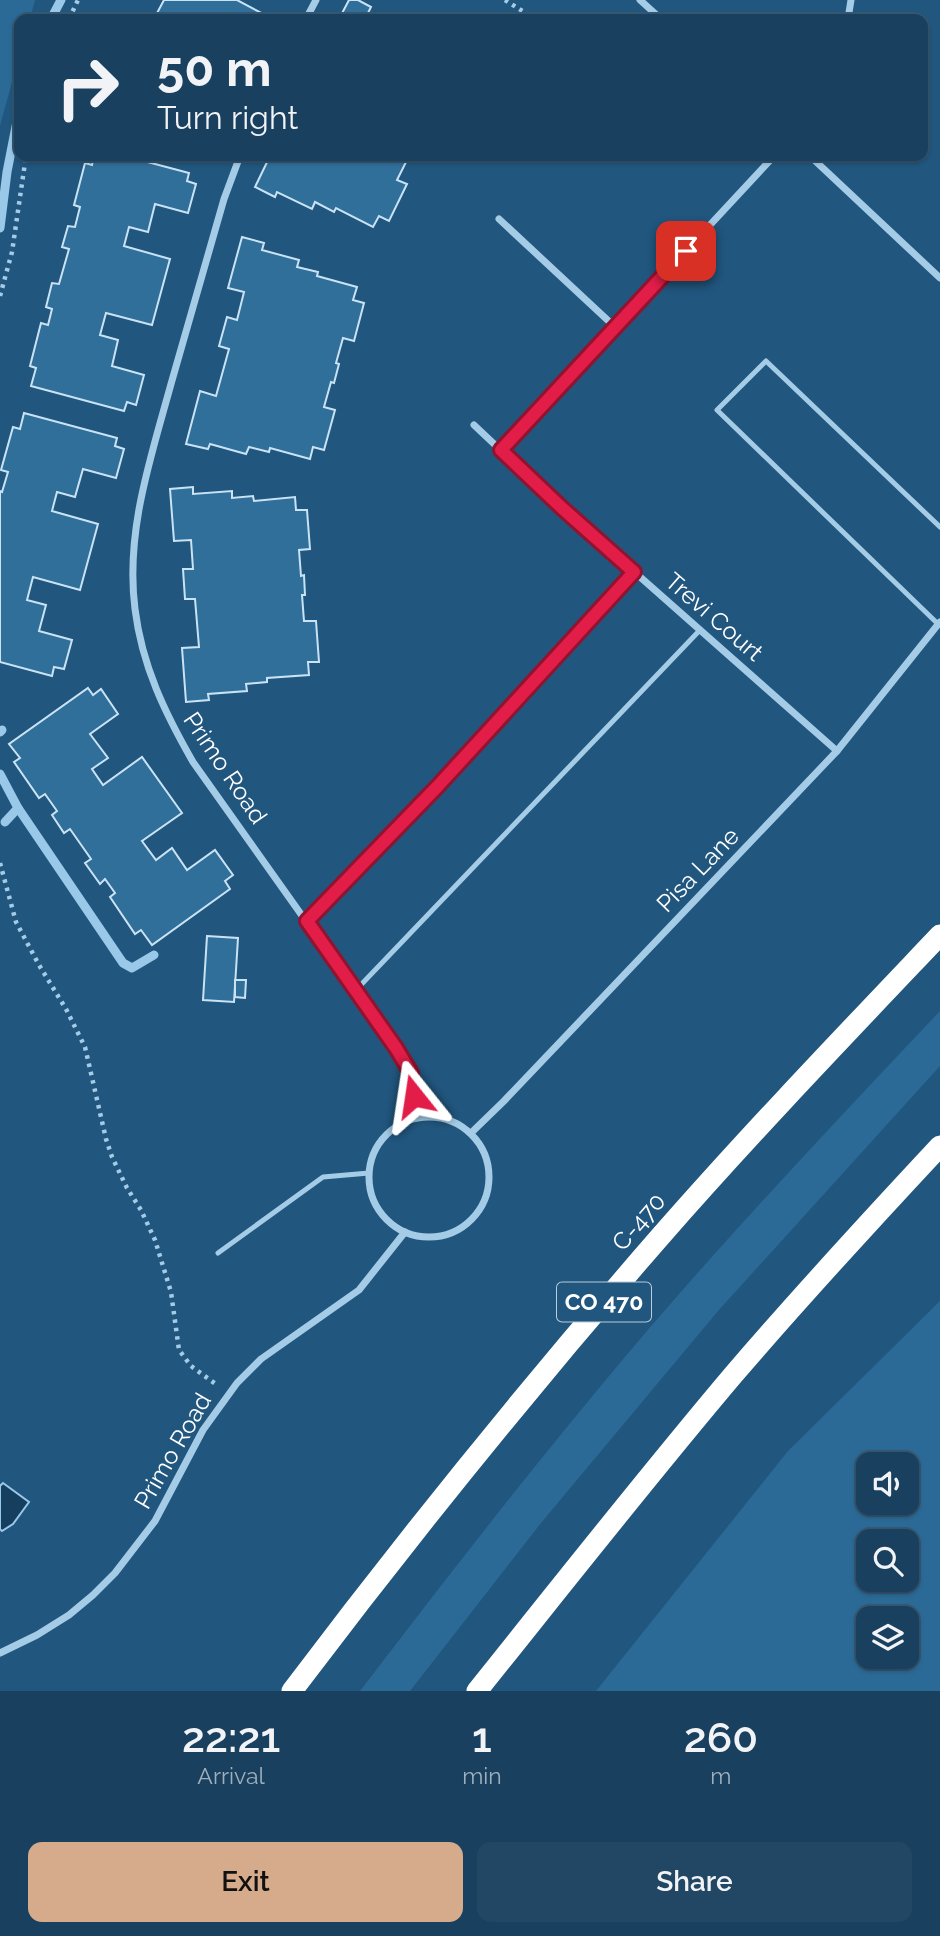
<!DOCTYPE html>
<html lang="en">
<head>
<meta charset="utf-8">
<style>
	body { margin:0; font-family:Raleway,sans-serif; background:#224764; color:#f1f3f6; height:100vh; display:flex; flex-direction:column; font-size:26px; white-space:nowrap }
	* { box-sizing:border-box; margin:0 }
	p { font-size:23px; color:#9fafbc }
	.icon { flex:none; width:38px; height:38px; fill:none; stroke:currentColor; stroke-width:2; stroke-linecap:round; stroke-linejoin:round }
	.map { position:relative; height:1691px; overflow:hidden }
	.side { display:flex; flex-direction:column; background:#19405e; flex:1 }
	.side>* { flex:none }
	.hud { position:absolute; left:14px; top:14px; width:914px; height:147px; border-radius:14px; box-shadow:0 2px 5px #0004,0 0 0 2px #375973; background:#19405e; color:#f1f3f6; overflow:hidden }
	.buttons { position:absolute; left:856px; top:1452px; display:grid; gap:14px }
	.buttons a { display:grid; place-items:center; width:63px; height:63px; border-radius:14px; background:#19405e; box-shadow:0 2px 5px #0004,0 0 0 2px #375973; font-size:35px }
	.pin { position:absolute; display:grid; place-items:center; width:60px; height:60px; color:#fff; margin:-30px; border-radius:14px; box-shadow:0 4px 10px #0006 }
	.me { position:absolute; width:77px; margin:-38px; rotate:345deg; stroke-linejoin:round; filter:drop-shadow(0 0 5px #0008) }
	.turn { display:flex; align-items:center; gap:24px; height:147px; padding:0 28px; font-size:32px }
	.turn .icon { width:91px; height:91px; stroke-width:2.5 }
	.turn b { display:block; font-size:49px; line-height:60px }
	.eta { display:flex; justify-content:space-evenly; align-items:center; height:119px; text-align:center }
	.eta b { font-size:42px; font-weight:600; line-height:49px }
	.action { display:flex; gap:14px; margin-top:auto; padding:14px 28px }
	.action a { flex:1; height:80px; border-radius:14px; background:#d6ab8b; color:#111; font-size:28px; font-weight:600; line-height:80px; text-align:center }
	.action a+a { background:#224764; color:#f1f3f6 }
	.map>svg:first-child { display:block }
	.green { fill:#2b6a96; fill-rule:evenodd }
	.water { fill:#163e5e; stroke:#99c8e8; stroke-width:2 }
	.lines { fill:none; stroke-linecap:round; stroke-linejoin:round }
	.stream { stroke:#99c8e8; stroke-width:9 }
	.building { fill:#316f9b; stroke:#c9e3f5; stroke-width:2 }
	.path { stroke:#a5cce7; stroke-width:4.5; stroke-dasharray:3.5 5; stroke-linecap:butt }
	.lane { stroke:#a5cce7; stroke-width:5 }
	.street { stroke:#a5cce7; stroke-width:7 }
	.highway { stroke:#fff; stroke-width:21 }
	.route-casing { stroke:#92132f; stroke-width:18 }
	.route { stroke:#e11d48; stroke-width:12 }
	.labels { text-anchor:middle; stroke-width:7; stroke-linejoin:round; paint-order:stroke }
	.shield { fill:#21567e; stroke:#bcccd8; stroke-width:2 }
	.shield-label { font-size:23px; font-weight:bold; fill:#fff }
	.street-label { font-size:24px; fill:#fff; stroke:#21567e }
</style>
</head>
<body>
<div class="map">
<svg width="940" height="1691" viewBox="0 0 940 1691">
	<rect width="100%" height="100%" fill="#21567e"/>
	<g class="green">
		<polygon points="0,0 35,0 30,19 19,19 19,56 0,126"/>
		<path d="M940,1011V1066L718,1311L541,1523L410,1691H360C438,1589 517,1487 599,1388C707,1257 824,1134 940,1011Z"/>
		<path d="M940,1301V1691H596L788,1451ZM868,1465H906V1503H868ZM868,1542H906V1580H868ZM868,1619H906V1657H868Z"/>
	</g>
	<polygon class="water" points="3,1483 29,1502 13,1524 2,1531 0,1529 0,1486"/>
	<g class="lines">
		<g class="stream">
			<polyline points="51,19 61,0"/>
			<polyline points="0,228 7,172 19,111"/>
			<polyline points="0,732 2,730"/>
			<polyline points="0,774 18,808 123,963 132,968 154,955"/>
			<polyline points="5,822 18,808"/>
		</g>
	</g>
	<g class="building">
		<polygon points="164,0 237,0 269,17 268,19 146,19 149,14 155,17"/>
		<polygon points="349,0 358,0 371,7 368,13 381,19 339,19"/>
		<polygon points="94,156 125,156 189,173 187,181 196,184 188,213 155,204 148,232 129,227 124,246 170,259 152,325 106,313 100,335 118,340 112,366 144,375 136,405 127,402 124,411 31,386 36,368 30,366 41,323 48,325 52,309 46,307 52,283 59,284 69,249 62,247 68,226 75,227 80,207 74,205 85,163 92,165"/>
		<polygon points="270,156 412,156 411,157 409,156 397,180 407,184 389,221 379,216 373,227 336,208 334,212 315,202 312,209 277,192 275,197 255,187"/>
		<polygon points="242,237 264,243 262,250 299,260 297,267 318,272 317,276 357,287 353,300 364,303 354,341 343,338 336,363 339,364 334,383 331,382 324,407 335,410 324,450 313,447 310,459 270,448 269,452 249,447 246,454 210,444 208,449 186,444 200,391 216,396 229,349 219,346 227,317 237,320 244,292 228,288"/>
		<polygon points="24,413 117,438 115,446 124,449 116,478 83,469 75,497 57,492 52,511 98,524 80,590 33,577 27,600 46,605 39,631 72,640 64,669 54,667 52,676 0,662 0,491 2,492 8,472 1,470 13,427 20,429"/>
		<polygon points="193,487 193,494 232,491 232,498 253,496 254,501 295,497 296,510 307,510 310,549 299,550 301,576 304,575 305,595 302,595 304,621 316,621 319,662 308,662 309,675 267,678 267,682 246,684 247,691 208,694 209,700 186,702 182,648 199,647 195,599 185,599 183,569 193,569 191,540 174,541 170,489"/>
		<polygon points="88,688 93,695 101,689 118,714 90,734 108,758 92,769 103,785 142,757 182,813 142,841 156,860 172,848 187,870 215,850 233,875 225,881 230,889 152,945 141,930 135,934 110,897 115,893 105,879 100,884 85,863 91,859 70,829 64,833 52,815 57,811 45,794 39,798 14,762 20,758 9,744"/>
		<polygon points="207,936 238,938 234,1002 203,1000"/>
		<polygon points="235,980 246,980 245,998 235,997"/>
	</g>
	<g class="lines">
		<g class="path">
			<polyline points="505,0 535,19"/>
			<polyline points="69,19 78,0"/>
			<polyline points="0,296 12,252 26,156"/>
			<polyline points="0,863 16,922 39,965 66,1009 85,1047 106,1139 112,1157 127,1188 141,1210 155,1240 171,1292 179,1350 191,1366 217,1385"/>
		</g>
		<g class="lane">
			<polyline points="938,624 717,410 766,361 940,527"/>
			<polyline points="307,921 437,787 634,572"/>
			<polyline points="356,990 700,630"/>
			<polyline points="218,1253 323,1177 369,1173"/>
		</g>
		<g class="street">
			<polyline points="640,0 661,19"/>
			<polyline points="306,19 316,0"/>
			<polyline points="848,19 851,0"/>
			<path d="M240,156L224,199C206,261 189,323 171,384C151,457 125,532 135,609C142,666 165,713 193,762L396,1048L411,1073L417,1118"/>
			<polyline points="810,156 940,278"/>
			<polyline points="499,219 615,327"/>
			<polyline points="474,425 562,508 837,751"/>
			<polyline points="501,450 774,156"/>
			<circle cx="429" cy="1177" r="60"/>
			<polyline points="471,1133 504,1101 837,751 940,622"/>
			<polyline points="0,1653 37,1635 69,1615 93,1595 115,1573 155,1521 203,1430 237,1383 261,1359 359,1290 405,1232"/>
		</g>
		<g class="highway">
			<path d="M292,1691C409,1536 531,1385 659,1238C750,1134 845,1035 940,935"/>
			<path d="M477,1691C562,1585 646,1478 734,1374C801,1296 870,1221 940,1146"/>
		</g>
	</g>
	<g class="lines">
		<g class="route-casing">
			<polyline id="route" points="414,1096 411,1073 396,1048 307,921 437,787 634,572 562,508 501,450 686,251"/>
		</g>
		<use href="#route" class="route"/>
	</g>
	<g class="labels">
		<rect class="shield" x="557" y="1282.5" width="94" height="39" rx="5"/>
		<g class="shield-label">
			<text x="604" y="1310">CO 470</text>
		</g>
		<g class="street-label">
			<text transform="translate(714 617) rotate(41)" y="8">Trevi Court</text>
			<text transform="translate(225 768) rotate(56)" y="8">Primo Road</text>
			<text transform="translate(698 870) rotate(-46)" y="8">Pisa Lane</text>
			<text transform="translate(639 1222) rotate(-49)" y="8">C-470</text>
			<text transform="translate(173 1451) rotate(-60)" y="8">Primo Road</text>
		</g>
	</g>
</svg>
<div class="buttons">
<a><svg class="icon" aria-label="sound" viewBox="0 0 24 24"><path d="M4 9h4l5-4v14l-5-4H4zM17 9q2 3 0 6"/></svg></a>
<a><svg class="icon" aria-label="search" viewBox="0 0 24 24"><circle cx="10" cy="10" r="6"/><path d="M15 15l6 6"/></svg></a>
<a><svg class="icon" aria-label="layers" viewBox="0 0 24 24"><path d="M12 4l9 5-9 5-9-5zM3 14l9 5 9-5"/></svg></a>
</div>
<div class="pin" style="left:686px;top:251px;background:#d93025"><svg class="icon" aria-label="arrive" viewBox="0 0 24 24"><path d="M6 21V4h12l-3 4 3 4H6"/></svg></div>
<svg class="me" style="left:414px;top:1096px" viewBox="-20 -20 40 40"><path d="M0-17L14 15 0 8-14 15z" fill="#e11d48" stroke="#fff" stroke-width="4"/></svg>
<div class="hud">
<div class="turn"><svg class="icon" aria-label="right" viewBox="0 0 24 24"><path d="M7 20v-9h11M14 6l5 5-5 5"/></svg><div><b>50 m</b>Turn right</div></div>
</div>
</div>
<section class="side">
<div class="eta">
<div><b>22:21</b><p>Arrival</p></div>
<div><b>1</b><p>min</p></div>
<div><b>260</b><p>m</p></div>
</div>
<div class="action"><a>Exit</a><a>Share</a></div>
</section>
</body>
</html>
